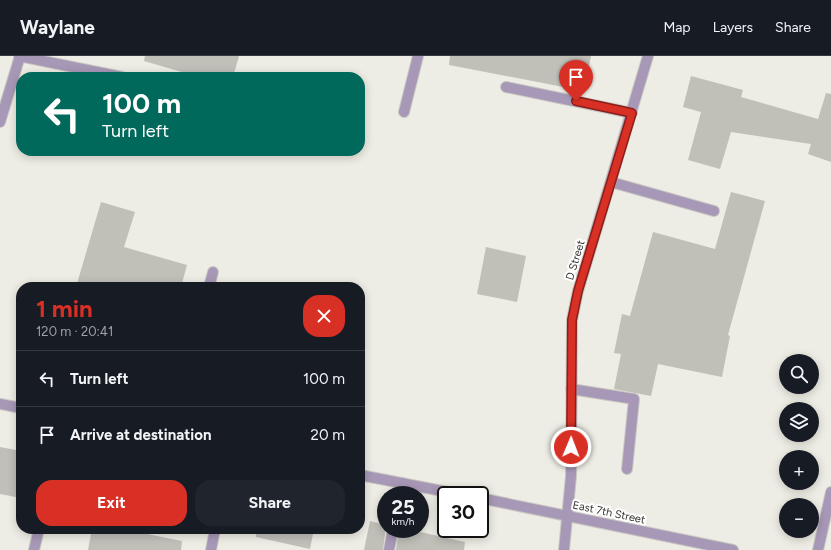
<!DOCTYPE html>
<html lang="en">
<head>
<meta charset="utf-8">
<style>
	body { margin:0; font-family:Figtree,sans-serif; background:#20242c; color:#f1f3f6; height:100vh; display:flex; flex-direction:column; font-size:15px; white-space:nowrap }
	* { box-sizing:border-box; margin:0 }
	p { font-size:13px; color:#9ea1a6 }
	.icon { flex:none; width:22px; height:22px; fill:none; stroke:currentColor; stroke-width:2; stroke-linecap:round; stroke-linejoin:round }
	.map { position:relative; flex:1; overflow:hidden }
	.side { position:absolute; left:16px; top:226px; width:349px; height:252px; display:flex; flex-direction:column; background:#171b24; border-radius:16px; box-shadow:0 2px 10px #0003 }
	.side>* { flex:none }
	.guide { position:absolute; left:16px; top:16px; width:349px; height:84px; border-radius:16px; box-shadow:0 2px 10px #0003; background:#00695c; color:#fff; overflow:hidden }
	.buttons { position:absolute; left:779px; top:298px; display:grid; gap:8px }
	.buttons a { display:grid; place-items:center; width:40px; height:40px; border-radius:50%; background:#171b24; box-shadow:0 2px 10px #0003; font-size:20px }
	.speed { position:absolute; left:377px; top:430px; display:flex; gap:8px; font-size:20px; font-weight:700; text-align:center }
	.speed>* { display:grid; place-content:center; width:52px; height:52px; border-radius:50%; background:#171b24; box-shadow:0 2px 10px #0003; line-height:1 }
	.speed small { font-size:10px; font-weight:400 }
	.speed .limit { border:2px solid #111; border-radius:6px; background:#fff; color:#111 }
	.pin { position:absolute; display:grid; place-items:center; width:34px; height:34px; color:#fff; margin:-41px -17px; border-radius:50% 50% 50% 0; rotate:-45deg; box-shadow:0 0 4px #0007 }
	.pin .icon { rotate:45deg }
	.me { position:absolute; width:44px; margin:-22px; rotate:1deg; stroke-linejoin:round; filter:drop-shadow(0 0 3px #0008) }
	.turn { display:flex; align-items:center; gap:14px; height:84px; padding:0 20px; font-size:18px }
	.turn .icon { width:52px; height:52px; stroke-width:2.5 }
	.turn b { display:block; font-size:28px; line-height:34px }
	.round { display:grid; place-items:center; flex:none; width:42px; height:42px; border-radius:16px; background:#20242c }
	.head { display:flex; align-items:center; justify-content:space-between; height:68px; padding:0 20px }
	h1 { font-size:24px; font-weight:700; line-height:30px; color:#d93025 }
	.primary-button { display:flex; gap:8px; margin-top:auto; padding:8px 20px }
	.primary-button a { flex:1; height:46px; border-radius:16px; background:#d93025; color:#fff; font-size:16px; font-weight:700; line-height:46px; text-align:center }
	.primary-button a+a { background:#20242c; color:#f1f3f6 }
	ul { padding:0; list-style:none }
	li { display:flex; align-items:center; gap:12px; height:56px; padding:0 20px; border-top:1px solid #363941 }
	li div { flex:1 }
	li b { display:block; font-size:15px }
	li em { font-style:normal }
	header { display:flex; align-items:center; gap:24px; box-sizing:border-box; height:56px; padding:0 20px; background:#171b24; border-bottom:1px solid #363941 }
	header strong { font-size:19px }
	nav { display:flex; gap:22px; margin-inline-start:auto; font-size:14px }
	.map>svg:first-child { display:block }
	.building { fill:#c0bfb8 }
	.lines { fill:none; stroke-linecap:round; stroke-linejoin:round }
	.service-casing { stroke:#c8c8c1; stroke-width:12 }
	.minor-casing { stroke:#c8c8c1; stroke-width:12 }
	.tertiary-casing { stroke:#c8c8c1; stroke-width:12 }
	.service { stroke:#a898b7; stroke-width:10 }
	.minor { stroke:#a898b7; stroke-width:10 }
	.tertiary { stroke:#a898b7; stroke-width:10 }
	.route-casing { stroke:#8d1f18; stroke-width:10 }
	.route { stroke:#d93025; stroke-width:7 }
	.labels { text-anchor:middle; stroke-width:4; stroke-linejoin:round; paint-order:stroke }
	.street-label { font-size:11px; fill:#343330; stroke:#fff }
</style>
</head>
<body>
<header>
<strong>Waylane</strong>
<nav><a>Map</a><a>Layers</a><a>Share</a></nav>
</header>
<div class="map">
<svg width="831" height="494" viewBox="0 0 831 494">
	<rect width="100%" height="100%" fill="#edede5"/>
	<g class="building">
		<polygon points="145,0 239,0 233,21 199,21 144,5"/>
		<polygon points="450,0 591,0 584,35 449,9"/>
		<polygon points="691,20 743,34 741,41 818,63 826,37 831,38 831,106 808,98 811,88 731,76 720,113 688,104 701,56 683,51"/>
		<polygon points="731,136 765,145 728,279 730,280 722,321 658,308 651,340 614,333 621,298 614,297 622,258 630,260 653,176 715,193"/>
		<polygon points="101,146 135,156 124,191 187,209 181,231 76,231"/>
		<polygon points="486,191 526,200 517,246 477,238"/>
		<polygon points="0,391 21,395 21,442 0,438"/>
		<polygon points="370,465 386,469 383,494 364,494"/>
		<polygon points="92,473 122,473 182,485 181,494 88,494"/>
		<polygon points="256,473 314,473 310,493 256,481"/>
		<polygon points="399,473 407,473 465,486 464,494 396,494"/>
	</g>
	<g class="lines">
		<g class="service-casing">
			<g id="service">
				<polyline points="19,0 122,21"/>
				<polyline points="506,31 632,57"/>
				<polyline points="404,56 418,0"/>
				<polyline points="611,126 714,155"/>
				<polyline points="209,231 213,216"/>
				<polyline points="571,333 634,343 627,413"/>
				<polyline points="400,439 402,427"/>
				<polyline points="34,494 39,473"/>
				<polyline points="389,494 393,473"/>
				<polyline points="818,494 831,436"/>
			</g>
		</g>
		<g class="minor-casing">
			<g id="minor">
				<polyline points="0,348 21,352"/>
				<polyline points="360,419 463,439"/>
				<polyline points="480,442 733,494"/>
				<polyline points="211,494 215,473"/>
				<polyline points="564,494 571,420 572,264 578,235 648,0"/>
			</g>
		</g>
		<g class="tertiary-casing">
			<polyline id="tertiary" points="0,66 20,0"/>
		</g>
		<use href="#service" class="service"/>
		<use href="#minor" class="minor"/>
		<use href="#tertiary" class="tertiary"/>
	</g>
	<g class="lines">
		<g class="route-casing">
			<polyline id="route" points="571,391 572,264 578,235 632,57 576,45"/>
		</g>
		<use href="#route" class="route"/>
	</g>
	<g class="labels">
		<g class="street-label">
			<text transform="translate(575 204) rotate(-73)" y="4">D Street</text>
			<text transform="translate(609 456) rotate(12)" y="4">East 7th Street</text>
		</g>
	</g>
</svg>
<div class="buttons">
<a><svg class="icon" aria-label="search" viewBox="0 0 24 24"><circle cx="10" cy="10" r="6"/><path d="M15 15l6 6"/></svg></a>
<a><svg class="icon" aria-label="layers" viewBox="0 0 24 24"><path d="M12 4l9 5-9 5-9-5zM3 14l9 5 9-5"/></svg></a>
<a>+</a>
<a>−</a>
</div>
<div class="speed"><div>25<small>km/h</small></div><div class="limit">30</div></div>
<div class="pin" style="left:576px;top:45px;background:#d93025"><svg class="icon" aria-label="arrive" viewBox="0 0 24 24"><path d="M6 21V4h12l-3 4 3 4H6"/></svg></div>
<svg class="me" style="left:571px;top:391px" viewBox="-20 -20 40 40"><circle r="17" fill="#d93025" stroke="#fff" stroke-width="3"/><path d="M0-11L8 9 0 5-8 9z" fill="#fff"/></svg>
<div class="guide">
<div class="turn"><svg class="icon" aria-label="left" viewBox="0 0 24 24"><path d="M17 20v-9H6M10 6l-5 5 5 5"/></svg><div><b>100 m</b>Turn left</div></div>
</div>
<section class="side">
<div class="head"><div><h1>1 min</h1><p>120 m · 20:41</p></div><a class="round" style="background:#d93025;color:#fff"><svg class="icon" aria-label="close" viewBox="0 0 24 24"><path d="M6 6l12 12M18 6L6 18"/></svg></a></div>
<ul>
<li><svg class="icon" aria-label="left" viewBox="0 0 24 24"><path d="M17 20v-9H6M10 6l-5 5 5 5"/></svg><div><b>Turn left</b></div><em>100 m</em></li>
<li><svg class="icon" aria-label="arrive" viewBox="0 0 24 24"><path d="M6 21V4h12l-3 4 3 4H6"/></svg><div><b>Arrive at destination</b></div><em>20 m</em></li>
</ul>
<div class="primary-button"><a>Exit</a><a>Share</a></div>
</section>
</div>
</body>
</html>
